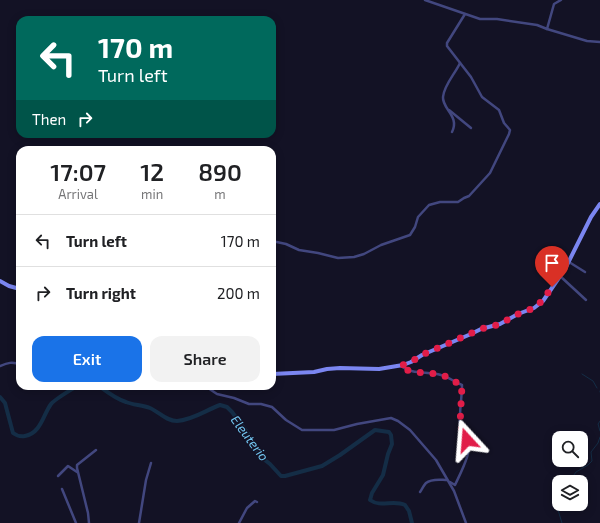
<!DOCTYPE html>
<html lang="en">
<head>
<meta charset="utf-8">
<style>
	body { margin:0; font-family:"Exo 2",sans-serif; background:#f2f2f2; color:#202124; height:100vh; display:flex; flex-direction:column; font-size:15px; white-space:nowrap }
	* { box-sizing:border-box; margin:0 }
	p { font-size:13px; color:#757577 }
	.icon { flex:none; width:22px; height:22px; fill:none; stroke:currentColor; stroke-width:2; stroke-linecap:round; stroke-linejoin:round }
	.map { position:relative; flex:1; overflow:hidden }
	.sheet { position:absolute; left:16px; top:146px; width:260px; height:244px; display:flex; flex-direction:column; background:#fff; border-radius:12px; box-shadow:0 2px 10px #0003 }
	.sheet>* { flex:none }
	.banner { position:absolute; left:16px; top:16px; width:260px; height:122px; border-radius:12px; box-shadow:0 2px 10px #0003; background:#00695c; color:#fff; overflow:hidden }
	.tools { position:absolute; left:552px; top:431px; display:grid; gap:8px }
	.tools a { display:grid; place-items:center; width:36px; height:36px; border-radius:8px; background:#fff; box-shadow:0 2px 10px #0003; font-size:20px }
	.pin { position:absolute; display:grid; place-items:center; width:34px; height:34px; color:#fff; margin:-41px -17px; border-radius:50% 50% 50% 0; rotate:-45deg; box-shadow:0 0 4px #0007 }
	.pin .icon { rotate:45deg }
	.me { position:absolute; width:44px; margin:-22px; rotate:341deg; stroke-linejoin:round; filter:drop-shadow(0 0 3px #0008) }
	.turn { display:flex; align-items:center; gap:14px; height:84px; padding:0 16px; font-size:18px }
	.turn .icon { width:52px; height:52px; stroke-width:2.5 }
	.turn b { display:block; font-size:28px; line-height:34px }
	.then { display:flex; align-items:center; height:38px; padding:0 16px; background:#0003; gap:8px; font-size:15px }
	.eta { display:flex; justify-content:space-evenly; align-items:center; height:68px; text-align:center }
	.eta b { font-size:24px; font-weight:600; line-height:28px }
	.cta { display:flex; gap:8px; margin-top:auto; padding:8px 16px }
	.cta a { flex:1; height:46px; border-radius:12px; background:#1a73e8; color:#fff; font-size:16px; font-weight:600; line-height:46px; text-align:center }
	.cta a+a { background:#f2f2f2; color:#202124 }
	ul { padding:0; list-style:none }
	li { display:flex; align-items:center; gap:12px; height:52px; padding:0 16px; border-top:1px solid #e0e0e0 }
	li div { flex:1 }
	li b { display:block; font-size:15px }
	li em { font-style:normal }
	.map>svg:first-child { display:block }
	.lines { fill:none; stroke-linecap:round; stroke-linejoin:round }
	.stream { stroke:#142d46; stroke-width:1 }
	.river { stroke:#142d46; stroke-width:4 }
	.street { stroke:#42477f; stroke-width:2.5 }
	.secondary { stroke:#7b86f1; stroke-width:4 }
	.route { stroke:#e11d48; stroke-width:7; stroke-dasharray:0 12.6 }
	.labels { text-anchor:middle; stroke-width:3; stroke-linejoin:round; paint-order:stroke }
	.water-label { font-size:13px; font-style:italic; fill:#72c5f0; stroke:#131225 }
</style>
</head>
<body>
<div class="map">
<svg width="600" height="523" viewBox="0 0 600 523">
	<rect width="100%" height="100%" fill="#131225"/>
	<g class="lines">
		<g class="stream">
			<polyline points="582,374 593,381 597,388"/>
			<polyline points="600,391 600,392"/>
			<polyline points="600,421 598,424 600,431"/>
			<polyline points="569,482 576,472 588,465 592,461 591,452 598,443 600,437"/>
			<polyline points="559,504 558,510 562,523"/>
		</g>
		<g class="river">
			<path d="M99,386C107,392 116,399 126,402C133,405 142,405 150,408C159,412 166,421 177,421C193,420 206,410 220,405L227,407L232,412L252,439L255,448L261,457L270,464L281,476H285L322,466L340,455L375,430L389,432L391,435L392,444L388,454L383,475L372,493L370,500C381,508 393,499 405,505L409,511L412,523"/>
			<path d="M0,397L5,403L13,433C17,436 20,437 25,436C41,433 43,415 51,404C55,399 71,390 77,386"/>
		</g>
		<g class="street">
			<polyline points="425,0 480,19 497,19 537,25 547,29 587,41 600,42"/>
			<polyline points="547,29 554,4 561,0"/>
			<polyline points="449,110 471,128"/>
			<path d="M452,132C460,116 442,109 443,97C444,85 455,74 460,63"/>
			<polyline points="272,241 286,244 299,250 318,253 338,258 354,257 364,254 381,245 410,235 415,227 418,217 429,205 440,202 458,202 464,198 469,196 490,173 509,134 510,130 504,123 499,110 482,97 471,77 447,46 447,43 465,14"/>
			<polyline points="569,262 585,272"/>
			<polyline points="560,276 586,300"/>
			<path d="M0,366C7,363 13,361 20,365"/>
			<path d="M401,366C412,375 428,371 441,375C449,377 454,382 462,385C462,398 459,412 460,425C461,432 468,438 469,445C471,454 459,476 455,485L450,482"/>
			<polyline points="205,386 217,394 234,398 249,404 261,404 272,407 286,420 302,430 334,430 357,424 391,418 398,421 410,430 436,460 454,491 466,523"/>
			<polyline points="58,476 68,466 77,472"/>
			<polyline points="62,489 76,523"/>
			<path d="M420,492C422,489 424,485 426,483C432,478 441,480 447,480"/>
			<polyline points="89,523 88,513 77,468 77,465 96,450"/>
			<polyline points="139,523 146,480 151,463"/>
			<polyline points="239,523 247,508 255,501 257,502"/>
		</g>
		<g class="secondary">
			<polyline points="0,281 9,286 20,289"/>
			<polyline points="272,374 314,372 327,369 340,368 379,369 403,365 411,362 422,355 471,334 481,329 500,324 518,314 534,308 543,301 565,269 591,217 600,204"/>
		</g>
	</g>
	<g class="lines">
		<path class="route" d="M467,440L460,425L462,385C454,382 449,377 441,375C428,371 411,375 400,366L411,362L422,355L481,329L500,324L518,314L534,308L542,301L552,287"/>
	</g>
	<g class="labels">
		<g class="water-label">
			<text transform="translate(250 438) rotate(53)" y="5">Eleuterio</text>
		</g>
	</g>
</svg>
<div class="tools">
<a><svg class="icon" aria-label="search" viewBox="0 0 24 24"><circle cx="10" cy="10" r="6"/><path d="M15 15l6 6"/></svg></a>
<a><svg class="icon" aria-label="layers" viewBox="0 0 24 24"><path d="M12 4l9 5-9 5-9-5zM3 14l9 5 9-5"/></svg></a>
</div>
<div class="pin" style="left:552px;top:287px;background:#d93025"><svg class="icon" aria-label="arrive" viewBox="0 0 24 24"><path d="M6 21V4h12l-3 4 3 4H6"/></svg></div>
<svg class="me" style="left:467px;top:440px" viewBox="-20 -20 40 40"><path d="M0-17L14 15 0 8-14 15z" fill="#e11d48" stroke="#fff" stroke-width="4"/></svg>
<div class="banner">
<div class="turn"><svg class="icon" aria-label="left" viewBox="0 0 24 24"><path d="M17 20v-9H6M10 6l-5 5 5 5"/></svg><div><b>170 m</b>Turn left</div></div>
<div class="then">Then<svg class="icon" aria-label="right" viewBox="0 0 24 24"><path d="M7 20v-9h11M14 6l5 5-5 5"/></svg></div>
</div>
<section class="sheet">
<div class="eta">
<div><b>17:07</b><p>Arrival</p></div>
<div><b>12</b><p>min</p></div>
<div><b>890</b><p>m</p></div>
</div>
<ul>
<li><svg class="icon" aria-label="left" viewBox="0 0 24 24"><path d="M17 20v-9H6M10 6l-5 5 5 5"/></svg><div><b>Turn left</b></div><em>170 m</em></li>
<li><svg class="icon" aria-label="right" viewBox="0 0 24 24"><path d="M7 20v-9h11M14 6l5 5-5 5"/></svg><div><b>Turn right</b></div><em>200 m</em></li>
</ul>
<div class="cta"><a>Exit</a><a>Share</a></div>
</section>
</div>
</body>
</html>
